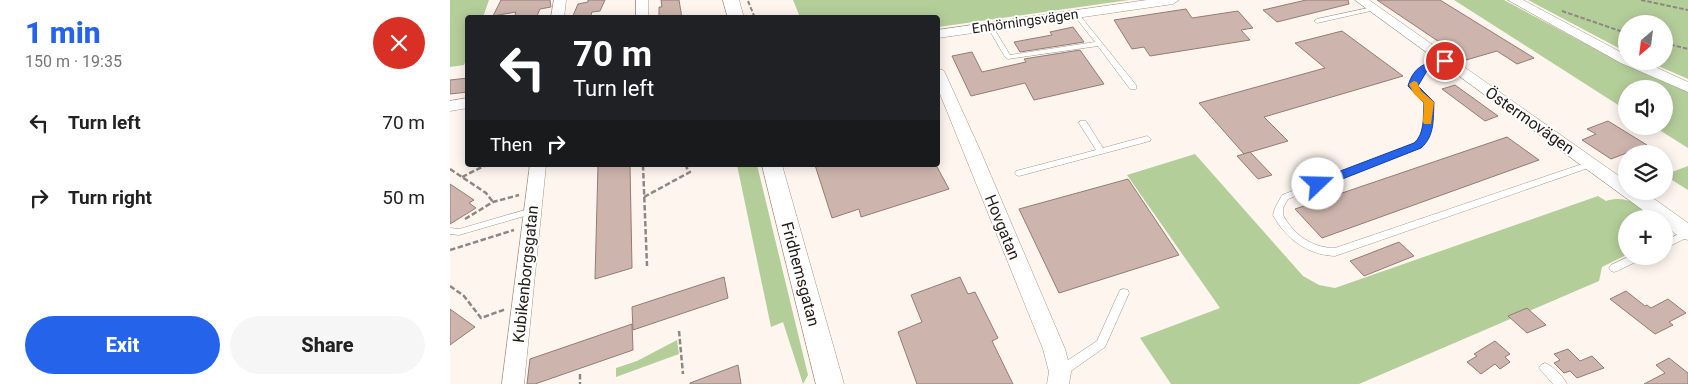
<!DOCTYPE html>
<html lang="en">
<head>
<meta charset="utf-8">
<style>
	body { margin:0; font-family:Roboto,sans-serif; background:#f6f6f6; color:#222; height:100vh; display:flex; flex-direction:column; font-size:19px; white-space:nowrap }
	* { box-sizing:border-box; margin:0 }
	p { font-size:16px; color:#767676 }
	.icon { flex:none; width:28px; height:28px; fill:none; stroke:currentColor; stroke-width:2; stroke-linecap:round; stroke-linejoin:round }
	.map { position:relative; flex:1; overflow:hidden }
	.drawer { display:flex; flex-direction:column; background:#fff; width:450px }
	.drawer>* { flex:none }
	.banner { position:absolute; left:15px; top:15px; width:475px; height:152px; border-radius:5px; box-shadow:0 2px 12px #0003; background:#202124; color:#fff; overflow:hidden }
	.needle { width:32px; rotate:208deg }
	.fabs { position:absolute; left:1168px; top:15px; display:grid; gap:10px }
	.fabs a { display:grid; place-items:center; width:55px; height:55px; border-radius:50%; background:#fff; box-shadow:0 2px 12px #0003; font-size:25px }
	.pin { position:absolute; display:grid; place-items:center; width:42px; height:42px; color:#fff; margin:-21px; border:2px solid #fff; border-radius:50%; box-shadow:0 1px 5px #0007 }
	.me { position:absolute; width:55px; margin:-28px; rotate:69deg; stroke-linejoin:round; filter:drop-shadow(0 0 4px #0008) }
	.turn { display:flex; align-items:center; gap:18px; height:105px; padding:0 25px; font-size:22px }
	.turn .icon { width:65px; height:65px; stroke-width:2.5 }
	.turn b { display:block; font-size:35px; line-height:42px }
	.then { display:flex; align-items:center; height:48px; padding:0 25px; background:#0003; gap:10px; font-size:19px }
	.round { display:grid; place-items:center; flex:none; width:52px; height:52px; border-radius:26px; background:#f6f6f6 }
	.overview { display:flex; align-items:center; justify-content:space-between; height:85px; padding:0 25px }
	h1 { font-size:30px; font-weight:800; line-height:38px; color:#2563eb }
	.primary-button { display:flex; gap:10px; margin-top:auto; padding:10px 25px }
	.primary-button a { flex:1; height:58px; border-radius:30px; background:#2563eb; color:#fff; font-size:20px; font-weight:800; line-height:58px; text-align:center }
	.primary-button a+a { background:#f6f6f6; color:#222 }
	ul { padding:0; list-style:none }
	li { display:flex; align-items:center; gap:15px; height:75px; padding:0 25px }
	li div { flex:1 }
	li b { display:block; font-size:19px }
	li em { font-style:normal }
	main { display:flex; flex:1; min-height:0 }
	.map>svg:first-child { display:block }
	.green { fill:#b4ce9a }
	.building { fill:#cdb5ad; stroke:#937c75 }
	.lines { fill:none; stroke-linecap:round; stroke-linejoin:round }
	.service-casing { stroke:#a89687; stroke-width:1 }
	.minor-casing { stroke:#a89687; stroke-width:1 }
	.tertiary-casing { stroke:#a89687; stroke-width:1 }
	.path-far1 { stroke:#8e8781; stroke-width:2; stroke-dasharray:4.5 2; stroke-linecap:butt }
	.path { stroke:#8e8781; stroke-width:2.5; stroke-dasharray:5.5 2.5; stroke-linecap:butt }
	.service { fill:#fff; fill-rule:evenodd }
	.minor { fill:#fff; fill-rule:evenodd }
	.tertiary { fill:#fff; fill-rule:evenodd }
	.route { fill:#2563eb; stroke:#184099 }
	.slow { fill:#f59e0b }
	.labels { text-anchor:middle; stroke-width:4; stroke-linejoin:round; paint-order:stroke }
	.far-street-label { font-size:14px; fill:#211b15; stroke:#fff }
	.street-label { font-size:16px; fill:#211b15; stroke:#fff }
</style>
</head>
<body>
<main>
<section class="drawer">
<div class="overview"><div><h1>1 min</h1><p>150 m · 19:35</p></div><a class="round" style="background:#d93025;color:#fff"><svg class="icon" aria-label="close" viewBox="0 0 24 24"><path d="M6 6l12 12M18 6L6 18"/></svg></a></div>
<ul>
<li><svg class="icon" aria-label="left" viewBox="0 0 24 24"><path d="M17 20v-9H6M10 6l-5 5 5 5"/></svg><div><b>Turn left</b></div><em>70 m</em></li>
<li><svg class="icon" aria-label="right" viewBox="0 0 24 24"><path d="M7 20v-9h11M14 6l5 5-5 5"/></svg><div><b>Turn right</b></div><em>50 m</em></li>
</ul>
<div class="primary-button"><a>Exit</a><a>Share</a></div>
</section>
<div class="map">
<svg width="1238" height="384" viewBox="0 0 1238 384">
	<rect width="100%" height="100%" fill="#fdf5ee"/>
	<g class="green">
		<polygon points="0,0 39,0 33,17 18,18 17,58 14,65 0,67"/>
		<polygon points="343,0 679,0 488,27 488,18 350,17"/>
		<polygon points="1004,0 1054,0 1151,52 1238,92 1238,148 1203,126 1214,126 1214,89 1176,89 1176,110"/>
		<polygon points="1078,0 1238,0 1238,79 1197,61 1214,61 1214,24 1176,24 1176,52"/>
		<path d="M745,154L853,276L869,285L885,288L1148,196L1156,201C1178,194 1192,207 1210,219H1176V255L1152,267L1149,281L909,384H721L690,338L770,308L677,175Z"/>
		<polygon points="287,165 307,165 358,375 353,384 333,322 321,327"/>
		<polygon points="1238,166 1238,190 1214,175"/>
		<polygon points="227,340 229,354 166,377 166,368 187,361"/>
	</g>
	<g class="building">
		<polygon points="51,0 100,0 101,7 90,9 87,16 64,18 66,12 43,16"/>
		<polygon points="138,0 155,0 150,11 142,12 140,18 122,18 128,4 138,2"/>
		<polygon points="211,0 229,0 232,18 209,18 209,7 212,7"/>
		<polygon points="856,0 898,0 899,4 827,22 813,10"/>
		<polygon points="927,0 990,0 1084,58 1067,64 1047,51 1016,60"/>
		<polygon points="736,9 742,18 788,11 803,28 791,30 800,40 700,56 694,47 682,49 664,20"/>
		<polygon points="623,27 634,42 570,52 564,42 602,35 600,32"/>
		<polygon points="892,31 953,76 814,117 838,141 794,154 749,103 875,68 845,43"/>
		<polygon points="630,50 654,84 584,100 575,83 521,96 502,56 522,52 532,72 576,62 574,59"/>
		<polygon points="18,78 18,92 0,94 0,80"/>
		<polygon points="1005,85 1048,116 1035,121 992,89"/>
		<polygon points="1158,121 1197,145 1161,159 1132,140 1146,134 1137,129"/>
		<polygon points="1057,137 1089,160 872,238 845,209"/>
		<polygon points="800,152 822,175 808,179 787,156"/>
		<polygon points="148,165 180,165 182,268 145,279"/>
		<polygon points="365,165 486,165 499,189 411,217 409,209 382,218"/>
		<polygon points="678,179 729,255 609,293 569,209"/>
		<polygon points="0,184 24,200 19,203 26,208 0,224"/>
		<polygon points="949,242 964,256 914,276 900,261"/>
		<polygon points="274,277 278,298 183,330 182,307"/>
		<polygon points="510,277 518,294 525,292 548,338 542,341 563,384 467,384 448,332 472,322 461,295"/>
		<polygon points="1176,291 1195,306 1197,305 1201,308 1218,299 1236,313 1219,322 1223,325 1205,334 1160,299"/>
		<polygon points="1077,308 1096,325 1077,333 1058,316"/>
		<polygon points="0,309 25,327 0,345"/>
		<polygon points="182,324 183,350 85,384 77,384 80,359"/>
		<polygon points="1045,341 1060,354 1055,357 1060,362 1050,369 1045,364 1031,374 1017,362 1027,356 1024,354"/>
		<polygon points="1118,349 1130,361 1142,356 1154,368 1127,378 1120,371 1114,373 1104,363 1110,360 1104,354"/>
		<polygon points="1219,358 1238,373 1238,384 1194,384 1215,373 1206,365"/>
		<polygon points="288,365 291,384 240,384 240,383"/>
	</g>
	<g class="lines">
		<g class="service-casing">
			<g id="service">
				<polygon points="923,7 925,8 925,10 867,23 864,21 867,19"/>
				<polygon points="626,12 628,13 686,85 686,89 680,89 648,46 558,59 555,57 537,26 540,24 542,25 560,55 645,42 623,14"/>
				<path d="M995,59L999,61L997,62C983,66 972,70 967,86L983,102C982,119 982,135 970,148L838,199L833,208V215C844,235 862,248 885,248L1138,162H1144L1145,164L1144,166L885,256C858,255 836,239 823,215L825,208L832,195L964,144C975,133 974,118 975,102L959,86C966,68 978,63 995,59Z"/>
				<polygon points="630,121 636,121 653,148 697,136 701,139 700,141 569,176 566,175 565,173 566,171 646,150 629,123"/>
				<polygon points="82,208 85,209 86,211 85,213 9,235 0,234 0,228 9,229"/>
				<polygon points="1238,230 1238,237 1214,249 1214,241"/>
				<polygon points="1180,256 1194,256 1192,259 1167,271 1164,272 1161,271 1159,268 1161,265"/>
				<polygon points="674,289 678,290 679,293 655,347 614,376 610,377 606,376 604,372 606,368 647,341 670,290"/>
				<path d="M1095,363C1103,366 1113,376 1117,384H1103L1089,368L1091,365Z"/>
			</g>
		</g>
		<g class="minor-casing">
			<g id="minor">
				<polygon points="104,0 116,0 114,18 101,18"/>
				<rect x="186" y="0" width="12" height="18"/>
				<polygon points="697,0 729,0 723,4 488,38 488,30"/>
				<polygon points="905,0 919,0 1176,181 1176,191 1193,191 1238,223 1238,240 1231,238 1214,225 1214,219 1205,219"/>
				<polygon points="1058,0 1073,0 1176,55 1176,61 1192,61 1238,82 1238,92 1171,63"/>
				<polygon points="488,69 493,70 495,73 530,150 615,349 621,372 619,384 597,384 599,372 593,349 488,89"/>
				<polygon points="18,98 18,108 0,111 0,101"/>
				<polygon points="80,165 96,165 74,384 52,384"/>
			</g>
		</g>
		<g class="tertiary-casing">
			<g id="tertiary">
				<polygon points="273,0 289,0 294,18 278,18"/>
				<polygon points="312,165 332,165 394,384 366,384"/>
			</g>
		</g>
		<g class="path-far1">
			<polyline points="1191,0 1238,10"/>
			<polyline points="298,1 305,18"/>
			<polyline points="1112,11 1176,33"/>
			<polyline points="1214,43 1238,49"/>
		</g>
		<g class="path">
			<polyline points="193,165 197,266"/>
			<polyline points="0,169 36,193 43,202"/>
			<polyline points="12,177 36,165"/>
			<polyline points="194,197 240,172 236,167"/>
			<polyline points="15,219 43,202 69,195"/>
			<polyline points="0,250 64,230"/>
			<polyline points="0,286 14,296 31,318 56,309"/>
			<polyline points="229,331 233,374"/>
			<polyline points="130,374 130,384"/>
		</g>
		<use href="#service" class="service"/>
		<use href="#minor" class="minor"/>
		<use href="#tertiary" class="tertiary"/>
	</g>
	<path class="route" d="M995,58L1000,61L999,63L978,69L968,86L984,102C983,119 985,136 971,148L872,187H864L863,184L864,181L964,143C975,134 973,117 974,103L958,86C964,65 976,63 995,58Z"/>
	<polygon class="slow" points="964,81 967,82 971,91 984,102 981,124 974,124 973,122 974,103 964,94 959,84"/>
	<g class="labels">
		<g class="far-street-label">
			<text transform="translate(575 21) rotate(-8)" y="5">Enhörningsvägen</text>
		</g>
		<g class="street-label">
			<text transform="translate(1080 120) rotate(35)" y="6">Östermovägen</text>
			<text transform="translate(553 227) rotate(68)" y="6">Hovgatan</text>
			<text transform="translate(75 274) rotate(-84)" y="6">Kubikenborgsgatan</text>
			<text transform="translate(351 274) rotate(75)" y="6">Fridhemsgatan</text>
		</g>
	</g>
</svg>
<div class="fabs">
<a><svg class="needle" viewBox="-14 -14 28 28"><path d="M0-13l5 13h-10z" fill="#e53935"/><path d="M0 13l5-13h-10z" fill="#767676"/></svg></a>
<a><svg class="icon" aria-label="sound" viewBox="0 0 24 24"><path d="M4 9h4l5-4v14l-5-4H4zM17 9q2 3 0 6"/></svg></a>
<a><svg class="icon" aria-label="layers" viewBox="0 0 24 24"><path d="M12 4l9 5-9 5-9-5zM3 14l9 5 9-5"/></svg></a>
<a>+</a>
</div>
<div class="pin" style="left:995px;top:61px;background:#d93025"><svg class="icon" aria-label="arrive" viewBox="0 0 24 24"><path d="M6 21V4h12l-3 4 3 4H6"/></svg></div>
<svg class="me" style="left:868px;top:184px" viewBox="-20 -20 40 40"><circle r="19" fill="#fff"/><path d="M0-13L10 11 0 6-10 11z" fill="#2563eb"/></svg>
<div class="banner">
<div class="turn"><svg class="icon" aria-label="left" viewBox="0 0 24 24"><path d="M17 20v-9H6M10 6l-5 5 5 5"/></svg><div><b>70 m</b>Turn left</div></div>
<div class="then">Then<svg class="icon" aria-label="right" viewBox="0 0 24 24"><path d="M7 20v-9h11M14 6l5 5-5 5"/></svg></div>
</div>
</div>
</main>
</body>
</html>
